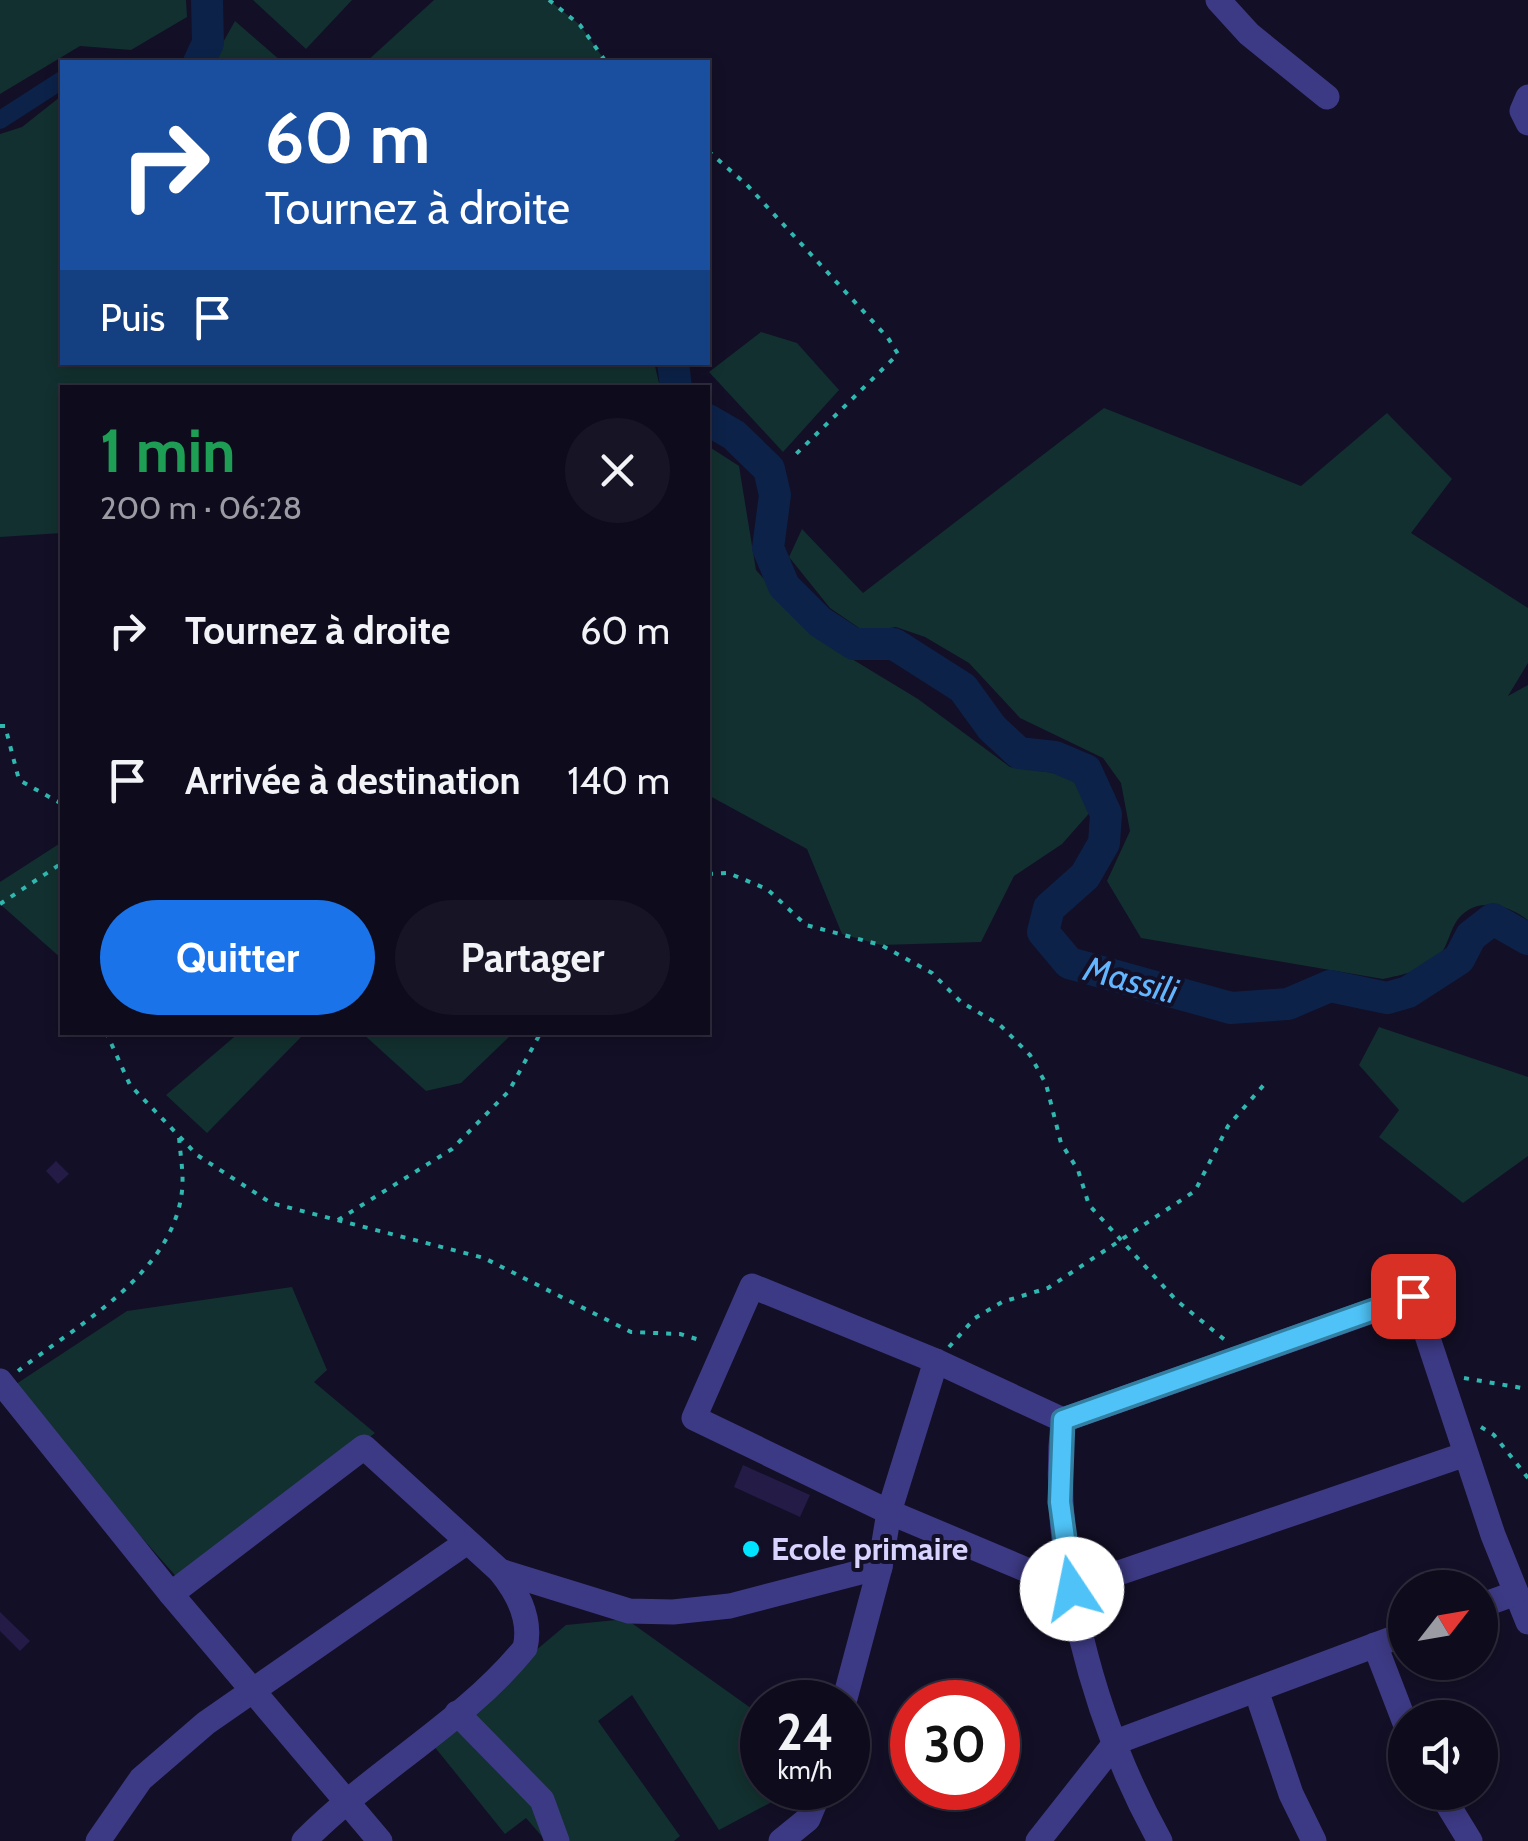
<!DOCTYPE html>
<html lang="fr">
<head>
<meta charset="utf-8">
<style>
	body { margin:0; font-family:Cabin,sans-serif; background:#171425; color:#f1f3f6; height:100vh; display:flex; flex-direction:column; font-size:38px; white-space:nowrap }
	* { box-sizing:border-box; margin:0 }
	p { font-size:32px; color:#9b9ba3 }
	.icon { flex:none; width:55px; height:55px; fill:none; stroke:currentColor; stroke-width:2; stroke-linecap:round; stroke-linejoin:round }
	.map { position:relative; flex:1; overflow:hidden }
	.drawer { position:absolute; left:60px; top:385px; width:650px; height:650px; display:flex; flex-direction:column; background:#0e0b1c; border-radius:0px; box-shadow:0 5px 15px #0003,0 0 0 2px #2e2b3b }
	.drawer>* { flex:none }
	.top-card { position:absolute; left:60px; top:60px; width:650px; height:305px; border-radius:0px; box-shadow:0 5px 15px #0003,0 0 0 2px #2e2b3b; background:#1a4fa0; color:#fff; overflow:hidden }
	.needle { width:65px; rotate:59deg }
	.tools { position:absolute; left:1388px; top:1570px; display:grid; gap:20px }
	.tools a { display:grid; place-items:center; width:110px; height:110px; border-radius:50%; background:#0e0b1c; box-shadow:0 5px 15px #0003,0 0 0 2px #2e2b3b; font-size:50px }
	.speed { position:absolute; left:740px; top:1680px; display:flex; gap:20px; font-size:50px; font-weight:700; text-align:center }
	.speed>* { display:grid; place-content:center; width:130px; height:130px; border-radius:50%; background:#0e0b1c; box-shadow:0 5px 15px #0003,0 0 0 2px #2e2b3b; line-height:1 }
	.speed small { font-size:25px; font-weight:400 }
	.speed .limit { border:15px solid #d22; background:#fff; color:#111 }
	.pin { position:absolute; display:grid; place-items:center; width:85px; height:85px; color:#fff; margin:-42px; border-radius:20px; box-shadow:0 5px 15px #0006 }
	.me { position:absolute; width:110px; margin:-55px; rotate:349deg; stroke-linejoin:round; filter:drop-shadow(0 0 8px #0008) }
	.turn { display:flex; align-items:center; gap:35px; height:210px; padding:0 40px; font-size:45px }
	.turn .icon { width:130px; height:130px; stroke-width:2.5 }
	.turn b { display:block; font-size:70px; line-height:85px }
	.then { display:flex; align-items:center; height:95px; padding:0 40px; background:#0003; gap:20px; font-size:38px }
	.round { display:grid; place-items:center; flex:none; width:105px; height:105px; border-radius:52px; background:#171425 }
	.overview { display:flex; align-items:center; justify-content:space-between; height:170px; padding:0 40px }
	h1 { font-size:60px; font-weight:700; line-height:75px; color:#1e9e55 }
	.primary-button { display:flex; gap:20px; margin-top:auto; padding:20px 40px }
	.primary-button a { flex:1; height:115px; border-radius:60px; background:#1a73e8; color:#fff; font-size:40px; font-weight:700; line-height:115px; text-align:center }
	.primary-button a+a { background:#171425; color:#f1f3f6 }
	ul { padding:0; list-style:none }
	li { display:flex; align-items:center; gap:30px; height:150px; padding:0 40px }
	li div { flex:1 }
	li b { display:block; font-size:38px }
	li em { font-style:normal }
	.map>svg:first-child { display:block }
	.green { fill:#12302f }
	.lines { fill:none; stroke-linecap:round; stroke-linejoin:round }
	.canal { stroke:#0c2248; stroke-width:18 }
	.river { stroke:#0c2248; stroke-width:32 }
	.building { fill:#241b47 }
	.path { stroke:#2fb8b0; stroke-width:4; stroke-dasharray:5 8; stroke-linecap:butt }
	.minor { stroke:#3d3a85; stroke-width:25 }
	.route-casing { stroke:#337fa1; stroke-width:25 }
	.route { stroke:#4fc3f7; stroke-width:18 }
	.poi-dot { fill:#00e5ff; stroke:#130f26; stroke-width:4 }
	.labels { text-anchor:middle; stroke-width:8; stroke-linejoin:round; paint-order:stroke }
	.poi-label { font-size:32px; font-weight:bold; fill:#d9d4ff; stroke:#130f26; text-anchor:start }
	.water-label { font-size:35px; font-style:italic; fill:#62b6ff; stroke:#130f26 }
</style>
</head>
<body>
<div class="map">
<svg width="1528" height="1841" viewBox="0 0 1528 1841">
	<rect width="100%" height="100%" fill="#130f26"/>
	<g class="green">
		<polygon points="0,0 186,0 187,17 131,50 80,46 0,94"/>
		<polygon points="253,0 352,0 306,49"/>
		<polygon points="434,0 549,0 580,25 606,62 366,62"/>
		<polygon points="235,21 281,61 281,62 212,62"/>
		<polygon points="60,97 62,362 654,362 660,387 62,388 62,533 0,537 0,134 22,127"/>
		<polygon points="761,332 797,343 839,390 783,452 709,372"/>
		<path d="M1104,408L1301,486L1387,413L1452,479L1411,533L1528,608V663L1508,696L1528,685V920C1507,904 1477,896 1458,919C1450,930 1448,945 1440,955C1428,970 1401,975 1383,979L1141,938L1107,881L1130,831L1121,783L1103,758L1020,718L969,663L925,637L896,627L865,632L830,608L789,557L802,529L863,593Z"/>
		<polygon points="708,446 739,466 756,570 814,636 918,699 1010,767 1069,775 1093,809 1062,844 1014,876 981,942 881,945 842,934 807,849 708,795"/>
		<polygon points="62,842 62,959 0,904 0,882"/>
		<polygon points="1379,1027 1528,1077 1528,1156 1463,1203 1379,1137 1399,1110 1359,1065"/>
		<polygon points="240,1032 305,1033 207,1133 166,1095"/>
		<polygon points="362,1033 513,1033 461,1083 426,1091"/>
		<polygon points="292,1287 327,1370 314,1382 375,1433 180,1581 10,1388 127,1311"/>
		<polygon points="626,1619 762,1716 762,1788 798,1788 719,1830 632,1695 598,1721 680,1836 674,1841 546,1841 526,1818 505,1834 429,1740 566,1625"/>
	</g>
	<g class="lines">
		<polyline class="canal" points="0,120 62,80"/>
		<g class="river">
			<polyline points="199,62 208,43 207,0"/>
			<polyline points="673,362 676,388"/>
			<polyline points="708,420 734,435 769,469 775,495 768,548 784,586 820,622 854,644 894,644 963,688 992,728 1019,753 1055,757 1086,770 1106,814 1104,843 1085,876 1049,908 1043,932 1069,963 1231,1008 1288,1004 1330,986 1387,998 1408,992 1459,959 1471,936 1493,919 1528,939"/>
		</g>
	</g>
	<g class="building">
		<polygon points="56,1161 69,1174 58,1184 46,1171"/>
		<polygon points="743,1465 810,1495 800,1517 734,1487"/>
		<polygon points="0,1612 30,1641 20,1651 0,1631"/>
	</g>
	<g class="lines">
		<g class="path">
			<polyline points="549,0 580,25 606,62"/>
			<polyline points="708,151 747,185 888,338 898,354 794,456"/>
			<polyline points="0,726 5,726 19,780 62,804"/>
			<polyline points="708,874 728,873 767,889 806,925 881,945 932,973 961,1002 1000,1025 1030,1055 1046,1084 1061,1143 1078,1170 1089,1205 1176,1300 1225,1340"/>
			<polyline points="0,904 62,863"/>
			<polyline points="106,1032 130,1085 179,1136 197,1155 271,1203 484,1258 631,1332 680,1334 703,1341"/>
			<polyline points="338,1220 452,1149 509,1091 541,1032"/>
			<polyline points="949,1347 975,1318 1002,1302 1048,1288 1195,1191 1228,1126 1268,1080"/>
			<path d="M18,1371C77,1325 173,1274 182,1191C184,1173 180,1154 179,1136"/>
			<polyline points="1464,1378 1528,1389"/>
			<polyline points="1481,1427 1494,1435 1528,1478"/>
		</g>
		<g class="minor">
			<polyline points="1218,0 1249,34 1327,97"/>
			<polyline points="1528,97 1522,111 1528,123"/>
			<polyline points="0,1381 171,1594 380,1841"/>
			<path d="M1063,1420C1049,1557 1093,1721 1160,1841"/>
			<polyline points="1466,1454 1072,1589 889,1512 694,1418 752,1286 936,1361 1063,1420 1414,1296 1493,1535 1528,1622"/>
			<polyline points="171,1594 364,1447 500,1571 629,1611 673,1612 730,1606 880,1567 889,1512 936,1361"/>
			<polyline points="1480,1606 1516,1593"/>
			<polyline points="1375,1645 1405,1723"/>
			<polyline points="1256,1690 1291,1794 1314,1841"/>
			<polyline points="844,1702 880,1567"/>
			<polyline points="457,1713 542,1800 557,1841"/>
			<polyline points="1440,1792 1470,1841"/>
			<polyline points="98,1841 141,1779 206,1723 467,1542"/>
			<path d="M304,1841C372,1772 465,1722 525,1648C532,1619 518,1593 500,1571"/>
			<polyline points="781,1841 808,1819 821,1788"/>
			<polyline points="1038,1841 1116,1742 1405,1634"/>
		</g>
	</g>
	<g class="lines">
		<g class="route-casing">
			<polyline id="route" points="1072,1589 1060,1502 1063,1420 1413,1296"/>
		</g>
		<use href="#route" class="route"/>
	</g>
	<circle class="poi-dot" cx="751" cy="1549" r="10"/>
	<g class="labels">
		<g class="poi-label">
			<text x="771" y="1560">Ecole primaire</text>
		</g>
		<g class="water-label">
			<text transform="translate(1131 980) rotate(15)" y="12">Massili</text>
		</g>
	</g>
</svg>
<div class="tools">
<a><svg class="needle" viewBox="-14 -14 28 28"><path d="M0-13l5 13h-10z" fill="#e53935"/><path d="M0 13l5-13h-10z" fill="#9b9ba3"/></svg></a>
<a><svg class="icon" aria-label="sound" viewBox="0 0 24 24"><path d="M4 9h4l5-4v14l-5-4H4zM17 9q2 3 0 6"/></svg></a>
</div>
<div class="speed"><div>24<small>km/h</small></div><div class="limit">30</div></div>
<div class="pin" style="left:1413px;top:1296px;background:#d93025"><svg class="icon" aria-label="arrive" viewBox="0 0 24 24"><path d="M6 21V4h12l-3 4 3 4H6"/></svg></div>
<svg class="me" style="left:1072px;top:1589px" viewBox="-20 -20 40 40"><circle r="19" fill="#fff"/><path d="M0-13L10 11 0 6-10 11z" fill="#4fc3f7"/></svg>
<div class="top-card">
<div class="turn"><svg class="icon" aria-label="right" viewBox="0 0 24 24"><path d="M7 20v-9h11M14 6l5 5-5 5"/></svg><div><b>60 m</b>Tournez à droite</div></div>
<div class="then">Puis<svg class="icon" aria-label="arrive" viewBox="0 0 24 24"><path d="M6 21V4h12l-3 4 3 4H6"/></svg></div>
</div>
<section class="drawer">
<div class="overview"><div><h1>1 min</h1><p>200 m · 06:28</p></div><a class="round"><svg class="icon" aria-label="close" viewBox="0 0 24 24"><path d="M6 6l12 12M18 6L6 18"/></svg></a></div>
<ul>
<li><svg class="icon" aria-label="right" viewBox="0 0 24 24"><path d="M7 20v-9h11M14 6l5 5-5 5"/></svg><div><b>Tournez à droite</b></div><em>60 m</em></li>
<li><svg class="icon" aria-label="arrive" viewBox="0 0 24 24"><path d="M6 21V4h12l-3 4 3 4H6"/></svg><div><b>Arrivée à destination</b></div><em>140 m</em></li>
</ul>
<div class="primary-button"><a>Quitter</a><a>Partager</a></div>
</section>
</div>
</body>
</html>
